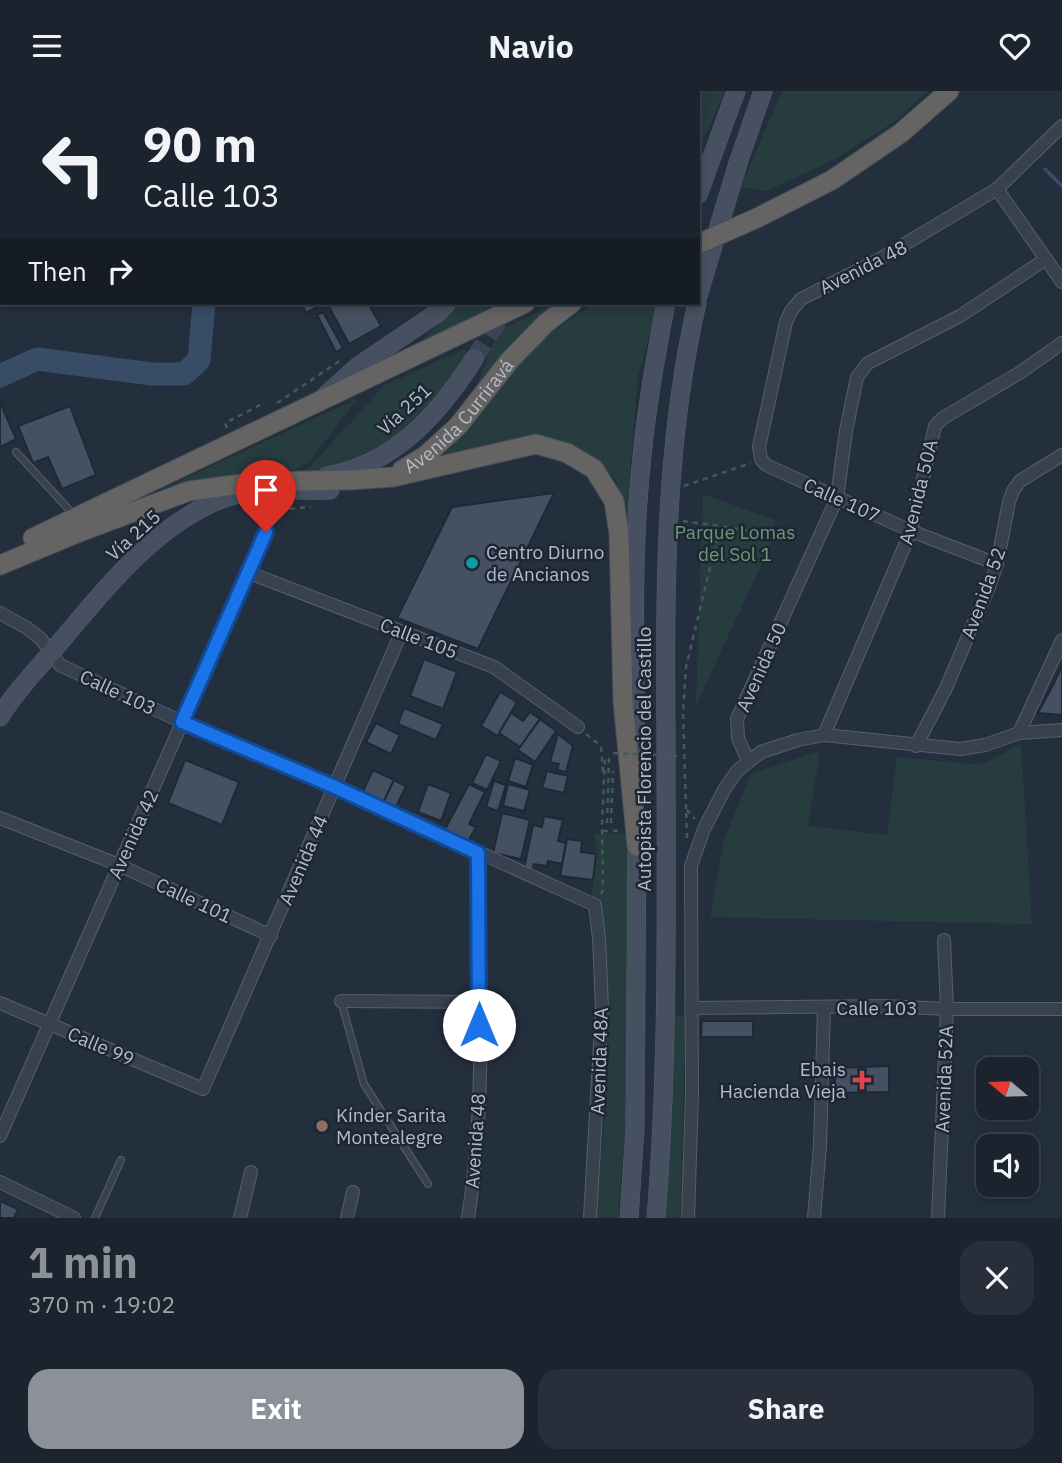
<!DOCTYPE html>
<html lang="en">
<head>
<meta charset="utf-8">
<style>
	body { margin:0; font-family:"IBM Plex Sans",sans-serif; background:#282f3a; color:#f1f3f6; height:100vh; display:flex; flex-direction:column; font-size:26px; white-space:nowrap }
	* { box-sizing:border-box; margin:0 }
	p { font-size:23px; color:#a0a4aa }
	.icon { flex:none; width:38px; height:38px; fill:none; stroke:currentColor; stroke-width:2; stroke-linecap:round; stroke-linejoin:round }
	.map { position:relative; height:1127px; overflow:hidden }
	.details { display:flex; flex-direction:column; background:#1b232e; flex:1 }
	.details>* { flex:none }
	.top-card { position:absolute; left:0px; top:0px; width:700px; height:214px; box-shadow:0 4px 10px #0003,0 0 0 2px #39404a; background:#1b232e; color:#f1f3f6; overflow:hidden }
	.needle { width:46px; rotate:289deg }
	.fabs { position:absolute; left:976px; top:966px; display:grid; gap:14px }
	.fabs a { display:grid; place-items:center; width:63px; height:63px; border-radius:14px; background:#1b232e; box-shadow:0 4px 10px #0003,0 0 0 2px #39404a; font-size:35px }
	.pin { position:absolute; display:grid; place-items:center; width:60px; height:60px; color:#fff; margin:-72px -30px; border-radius:50% 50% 50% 0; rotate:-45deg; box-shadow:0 0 7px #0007 }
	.pin .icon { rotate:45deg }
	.me { position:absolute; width:77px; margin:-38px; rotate:0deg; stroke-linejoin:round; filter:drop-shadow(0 0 5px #0008) }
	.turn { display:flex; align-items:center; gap:24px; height:147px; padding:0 28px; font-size:32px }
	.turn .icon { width:91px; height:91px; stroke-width:2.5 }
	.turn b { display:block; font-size:49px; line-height:60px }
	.then { display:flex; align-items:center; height:66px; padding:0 28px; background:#0003; gap:14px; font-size:26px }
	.round { display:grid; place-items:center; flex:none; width:74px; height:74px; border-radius:21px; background:#282f3a }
	.head { display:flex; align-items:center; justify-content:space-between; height:119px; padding:0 28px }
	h1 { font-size:42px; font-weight:700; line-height:52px; color:#8c9099 }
	.button { display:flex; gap:14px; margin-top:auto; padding:14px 28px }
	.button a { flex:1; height:80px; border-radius:21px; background:#8c9099; color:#fff; font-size:28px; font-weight:700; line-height:80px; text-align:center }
	.button a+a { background:#282f3a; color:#f1f3f6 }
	header { display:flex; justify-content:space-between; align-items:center; height:91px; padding:0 28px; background:#1b232e; font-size:32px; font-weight:700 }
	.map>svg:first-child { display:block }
	.green { fill:#263c3f }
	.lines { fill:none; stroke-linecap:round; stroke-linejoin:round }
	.stream { stroke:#394c67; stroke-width:3.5 }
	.river { stroke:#394c67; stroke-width:23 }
	.building { fill:#455162; stroke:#1f2835; stroke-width:2 }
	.secondary-tunnel { stroke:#3a4453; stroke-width:18; stroke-dasharray:18 9; stroke-linecap:butt }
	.service-casing { stroke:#565f6c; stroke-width:8 }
	.minor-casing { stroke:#565f6c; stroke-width:14 }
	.tertiary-casing { stroke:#565f6c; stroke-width:16 }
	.secondary-casing { stroke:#565f6c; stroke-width:19 }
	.trunk-casing { stroke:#434c59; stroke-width:21 }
	.path { stroke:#44595c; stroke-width:2.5; stroke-dasharray:5 5; stroke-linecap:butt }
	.service { stroke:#38414e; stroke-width:6 }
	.minor { stroke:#38414e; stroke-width:12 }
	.tertiary { stroke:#38414e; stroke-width:14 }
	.secondary { stroke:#465061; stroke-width:18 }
	.trunk { stroke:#656462; stroke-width:19 }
	.trunk-bridge-casing { stroke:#434c59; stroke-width:21; stroke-linecap:butt }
	.path-bridge { stroke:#44595c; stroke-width:2.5; stroke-dasharray:5 5; stroke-linecap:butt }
	.trunk-bridge { stroke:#656462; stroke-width:19 }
	.route-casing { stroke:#114b97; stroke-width:18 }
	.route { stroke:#1a73e8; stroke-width:12 }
	.culture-dot { fill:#0f9aa8; stroke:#1d2633; stroke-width:2.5 }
	.health-dot { fill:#e0444e; stroke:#1d2633; stroke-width:2.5 }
	.education-dot { fill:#8d6e63; stroke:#1d2633; stroke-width:2.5 }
	.labels { text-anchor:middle; stroke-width:5; stroke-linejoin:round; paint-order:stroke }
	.street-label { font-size:19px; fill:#b4bcc9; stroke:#1d2633 }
	.park-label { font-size:19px; fill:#6b9a76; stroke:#1d2633 }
	.poi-label { font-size:19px; fill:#b4bcc9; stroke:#1d2633; text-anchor:start }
</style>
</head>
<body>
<header><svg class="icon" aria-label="menu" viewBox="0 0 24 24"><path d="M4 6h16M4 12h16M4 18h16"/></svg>Navio<svg class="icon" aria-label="heart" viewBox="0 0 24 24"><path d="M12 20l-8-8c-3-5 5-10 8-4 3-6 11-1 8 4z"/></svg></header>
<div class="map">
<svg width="1062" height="1127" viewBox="0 0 1062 1127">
	<rect width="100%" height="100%" fill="#242f3e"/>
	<g class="green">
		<polygon points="695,0 725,0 698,62 698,2 694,2"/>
		<polygon points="782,0 928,0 897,29 837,67 767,100 741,96"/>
		<polygon points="460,212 512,212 410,262"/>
		<polygon points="556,212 534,232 475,299 498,240"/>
		<polygon points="595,212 659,212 638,285 626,431 616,390 597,369 570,354 542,345 418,378 503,291 543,246"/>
		<polygon points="465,258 470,266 397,354 313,384 307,379 385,294"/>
		<polygon points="357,308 310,370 286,383 162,398"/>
		<polygon points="703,403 775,429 772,451 696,614"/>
		<polygon points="1021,653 1032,833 710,826 724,749 751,683 820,660 808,735 887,744 897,666 981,674"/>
		<polygon points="595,743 628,743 628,1001 618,1127 595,1127 606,1015 609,915 600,819 592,804 596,763"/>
		<polygon points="675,924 685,924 681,1108 680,1127 664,1127"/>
	</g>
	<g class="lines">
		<polyline class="stream" points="1045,78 1062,95"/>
		<g class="river">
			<polyline points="30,0 37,2"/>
			<polyline points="0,285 37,268 152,283 184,283 199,269 204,212"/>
		</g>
	</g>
	<g class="building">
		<polygon points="455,0 528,0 454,2"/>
		<polygon points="534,0 586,0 533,2"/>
		<polygon points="0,69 2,70 2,177 0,177"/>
		<polygon points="301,212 320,212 321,214 306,222"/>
		<polygon points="327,212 368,212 381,235 349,253"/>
		<polygon points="323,221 343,257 336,261 317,224"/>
		<polygon points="0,311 16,348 0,356"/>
		<polygon points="70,315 96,384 62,398 48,366 33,372 18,335"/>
		<polygon points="554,402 478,558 397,527 452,416"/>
		<polygon points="424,568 457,581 443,618 410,605"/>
		<polygon points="1062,575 1062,624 1038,622 1054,592"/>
		<polygon points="500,601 517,611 498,645 481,635"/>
		<polygon points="404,617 443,633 436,649 398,633"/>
		<polygon points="530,621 540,628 520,656 499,642 511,622 523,630"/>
		<polygon points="540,628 556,640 535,671 518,659"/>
		<polygon points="376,632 400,644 391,663 366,651"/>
		<polygon points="558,643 573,655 566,681 557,679 559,673 550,671"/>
		<polygon points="486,663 501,670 487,699 472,692"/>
		<polygon points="515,667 533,674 526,696 508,690"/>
		<polygon points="185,669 239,691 222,734 168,712"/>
		<polygon points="373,679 394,689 383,712 362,702"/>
		<polygon points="547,680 568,685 564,702 542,697"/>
		<polygon points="394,689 406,695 395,718 383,712"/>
		<polygon points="494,690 506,694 498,720 486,716"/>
		<polygon points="428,693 451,702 441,730 418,721"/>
		<polygon points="469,693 485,701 469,733 476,736 466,754 443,742"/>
		<polygon points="508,693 530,699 524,720 503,715"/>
		<polygon points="502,722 530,729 521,768 493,762"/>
		<polygon points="544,725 563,729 558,750 566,752 562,773 548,770 547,775 534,773 532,780 524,778 533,734 542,736"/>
		<polygon points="567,748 582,750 581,761 596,763 593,789 560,785"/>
		<polygon points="702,930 753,930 753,946 701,946"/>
		<polygon points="889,975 889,1001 835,1002 835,977"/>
		<polygon points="0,1110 18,1118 14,1127 0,1127"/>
	</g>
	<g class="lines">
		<polyline class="secondary-tunnel" points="474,268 506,218"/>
		<g class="service-casing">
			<g id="service">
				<polyline points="16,361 74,424"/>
				<polyline points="341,910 364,993 428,1093"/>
				<polyline points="95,1127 121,1069"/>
			</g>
		</g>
		<g class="minor-casing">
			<g id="minor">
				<polyline points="997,98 1062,191"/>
				<polyline points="997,473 911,440 766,374 761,368 759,356 786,231 791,220 801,208 878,169 997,98 1062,35"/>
				<polyline points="247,481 494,576 578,636"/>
				<polyline points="0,522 27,537 41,548 60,574 182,631 335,696 595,814 599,847 602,917 590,1127"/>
				<polyline points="1019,642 1062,549"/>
				<polyline points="824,644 911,440 935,335 943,327 1021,281 1062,252"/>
				<polyline points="916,655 946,597 989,496 997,473 1009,411 1013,400 1020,390 1062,364"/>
				<polyline points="748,670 738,647 737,628 837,407 846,340 857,286 868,272 960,225 1046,168"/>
				<polyline points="0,727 119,774 271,845"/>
				<polyline points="341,910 479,911"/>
				<polyline points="0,912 203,998 402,540"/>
				<polyline points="691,917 886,915 947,918 1062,918"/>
				<polyline points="0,1045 266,441"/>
				<polyline points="0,1091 74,1127"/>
				<polyline points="240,1127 251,1081"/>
				<polyline points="347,1127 353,1101"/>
				<path d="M468,1127C487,1007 479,883 478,762"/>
				<polyline points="688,1127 692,1003 691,775 704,738 724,699 737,680 761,661 798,649 824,644 960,658 985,654 1019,642 1062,639"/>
				<polyline points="814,1127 820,1055 824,916"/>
				<polyline points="938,1127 947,918 944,849"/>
			</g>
		</g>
		<g class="tertiary-casing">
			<polyline id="tertiary" points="380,0 380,2"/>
		</g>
		<g class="secondary-casing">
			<g id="secondary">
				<polyline points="606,2 607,0"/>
				<polyline points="645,2 646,0"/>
				<polyline points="698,104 736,0"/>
				<polyline points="698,205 738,72 763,0"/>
				<polyline points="325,305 357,276 440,220 447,212"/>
				<path d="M327,385C395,373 439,323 474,268"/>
				<path d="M0,626C14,602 33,583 50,563C100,505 158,426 234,404C264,396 300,400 330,399"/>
				<path d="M636,664C635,565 631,464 642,365C647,313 656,263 666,212"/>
				<polyline points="629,1127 635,1037 637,741"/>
				<path d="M656,1127C669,967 666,805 666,644C665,498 664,356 697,212"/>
			</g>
		</g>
		<g class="trunk-casing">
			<g id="trunk">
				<polyline points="688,2 689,0"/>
				<polyline points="757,127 832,89 901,42 949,0"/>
				<path id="s1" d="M402,379L425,365L458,335L510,269L546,232L572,212"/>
				<polyline points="33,447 525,212"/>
				<polyline points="0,474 77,442 189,400 256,391 350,389 393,386 536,353 567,362 594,378 614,410 619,443 623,611 637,755"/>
			</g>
		</g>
		<g class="path">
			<polyline points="277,312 341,269"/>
			<polyline points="227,337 225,332 264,312"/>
			<polyline points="684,395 751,372"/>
			<polyline points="266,414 266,420 311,416"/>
			<polyline points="683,430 773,443"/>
			<polyline points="586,643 601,655 603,681"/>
			<polyline points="609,667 607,732 611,732"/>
			<polyline points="686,718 683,622 686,576 720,435"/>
			<polyline points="611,732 613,680"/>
			<polyline points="603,740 621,740"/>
			<polyline points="687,747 686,718 695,728"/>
			<polyline points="601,803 603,799 602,733 605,667 609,667"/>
		</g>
		<use href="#service" class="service"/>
		<use href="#minor" class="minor"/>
		<use href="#tertiary" class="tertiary"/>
		<use href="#secondary" class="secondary"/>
		<use href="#trunk" class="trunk"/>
		<g class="trunk-bridge-casing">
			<polyline id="trunk-bridge" points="698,153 757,127"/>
		</g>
		<polyline class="path-bridge" points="613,662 677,665"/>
		<use href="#trunk-bridge" class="trunk-bridge"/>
	</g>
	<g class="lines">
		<g class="route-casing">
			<polyline id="route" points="266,441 182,631 335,696 478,762 479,934"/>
		</g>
		<use href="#route" class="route"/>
	</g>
	<circle class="culture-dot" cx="472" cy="472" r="7"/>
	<path class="health-dot" d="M858.5 978.5h7v7h7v7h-7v7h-7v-7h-7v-7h7z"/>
	<circle class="education-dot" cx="322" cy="1035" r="7"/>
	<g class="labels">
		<g class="street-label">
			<text transform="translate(863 176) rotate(-27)" y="7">Avenida 48</text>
			<text transform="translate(404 318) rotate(-43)" y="7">Vía 251</text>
			<text dy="7" stroke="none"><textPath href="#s1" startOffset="79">Avenida Curriravá</textPath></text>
			<text transform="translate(918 401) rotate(-76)" y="7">Avenida 50A</text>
			<text transform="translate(842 409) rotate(24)" y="7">Calle 107</text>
			<text transform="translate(133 444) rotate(-42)" y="7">Vía 215</text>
			<text transform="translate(983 502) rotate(-70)" y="7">Avenida 52</text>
			<text transform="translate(419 547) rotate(21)" y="7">Calle 105</text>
			<text transform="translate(761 576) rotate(-66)" y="7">Avenida 50</text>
			<text transform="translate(118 601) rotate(25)" y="7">Calle 103</text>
			<text transform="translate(644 668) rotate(-90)" y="7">Autopista Florencio del Castillo</text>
			<text transform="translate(133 743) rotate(-66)" y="7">Avenida 42</text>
			<text transform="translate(303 769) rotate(-67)" y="7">Avenida 44</text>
			<text transform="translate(194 809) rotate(25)" y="7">Calle 101</text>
			<text x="877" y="924">Calle 103</text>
			<text transform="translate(101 955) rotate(23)" y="7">Calle 99</text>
			<text transform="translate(599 970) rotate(-88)" y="7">Avenida 48A</text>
			<text transform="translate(944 988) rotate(-88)" y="7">Avenida 52A</text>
			<text transform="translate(475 1050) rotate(-86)" y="7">Avenida 48</text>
		</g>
		<g class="park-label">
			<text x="735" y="448">Parque Lomas<tspan x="735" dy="22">del Sol 1</tspan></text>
		</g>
		<g class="poi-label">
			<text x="486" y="468">Centro Diurno<tspan x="486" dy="22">de Ancianos</tspan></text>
			<text x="846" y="985" text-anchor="end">Ebais<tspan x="846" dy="22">Hacienda Vieja</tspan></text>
			<text x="336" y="1031">Kínder Sarita<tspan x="336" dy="22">Montealegre</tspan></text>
		</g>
	</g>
</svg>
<div class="fabs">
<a><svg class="needle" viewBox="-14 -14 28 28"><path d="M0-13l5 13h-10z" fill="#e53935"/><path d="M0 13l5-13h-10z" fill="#a0a4aa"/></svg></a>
<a><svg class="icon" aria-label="sound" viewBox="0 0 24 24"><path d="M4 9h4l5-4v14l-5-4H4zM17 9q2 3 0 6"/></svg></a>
</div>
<div class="pin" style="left:266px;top:441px;background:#d93025"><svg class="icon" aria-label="arrive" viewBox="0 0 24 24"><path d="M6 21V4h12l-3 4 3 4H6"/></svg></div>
<svg class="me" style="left:479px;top:934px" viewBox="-20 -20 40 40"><circle r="19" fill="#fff"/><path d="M0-13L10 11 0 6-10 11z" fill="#1a73e8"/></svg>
<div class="top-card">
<div class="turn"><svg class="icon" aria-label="left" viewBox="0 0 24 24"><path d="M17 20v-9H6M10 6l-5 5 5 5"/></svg><div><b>90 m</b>Calle 103</div></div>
<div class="then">Then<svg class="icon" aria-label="right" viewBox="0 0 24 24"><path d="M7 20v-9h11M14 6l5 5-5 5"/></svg></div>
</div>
</div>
<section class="details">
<div class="head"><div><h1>1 min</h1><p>370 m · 19:02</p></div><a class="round"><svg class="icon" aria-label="close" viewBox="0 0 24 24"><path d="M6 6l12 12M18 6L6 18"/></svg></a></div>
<div class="button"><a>Exit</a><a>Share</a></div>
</section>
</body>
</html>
